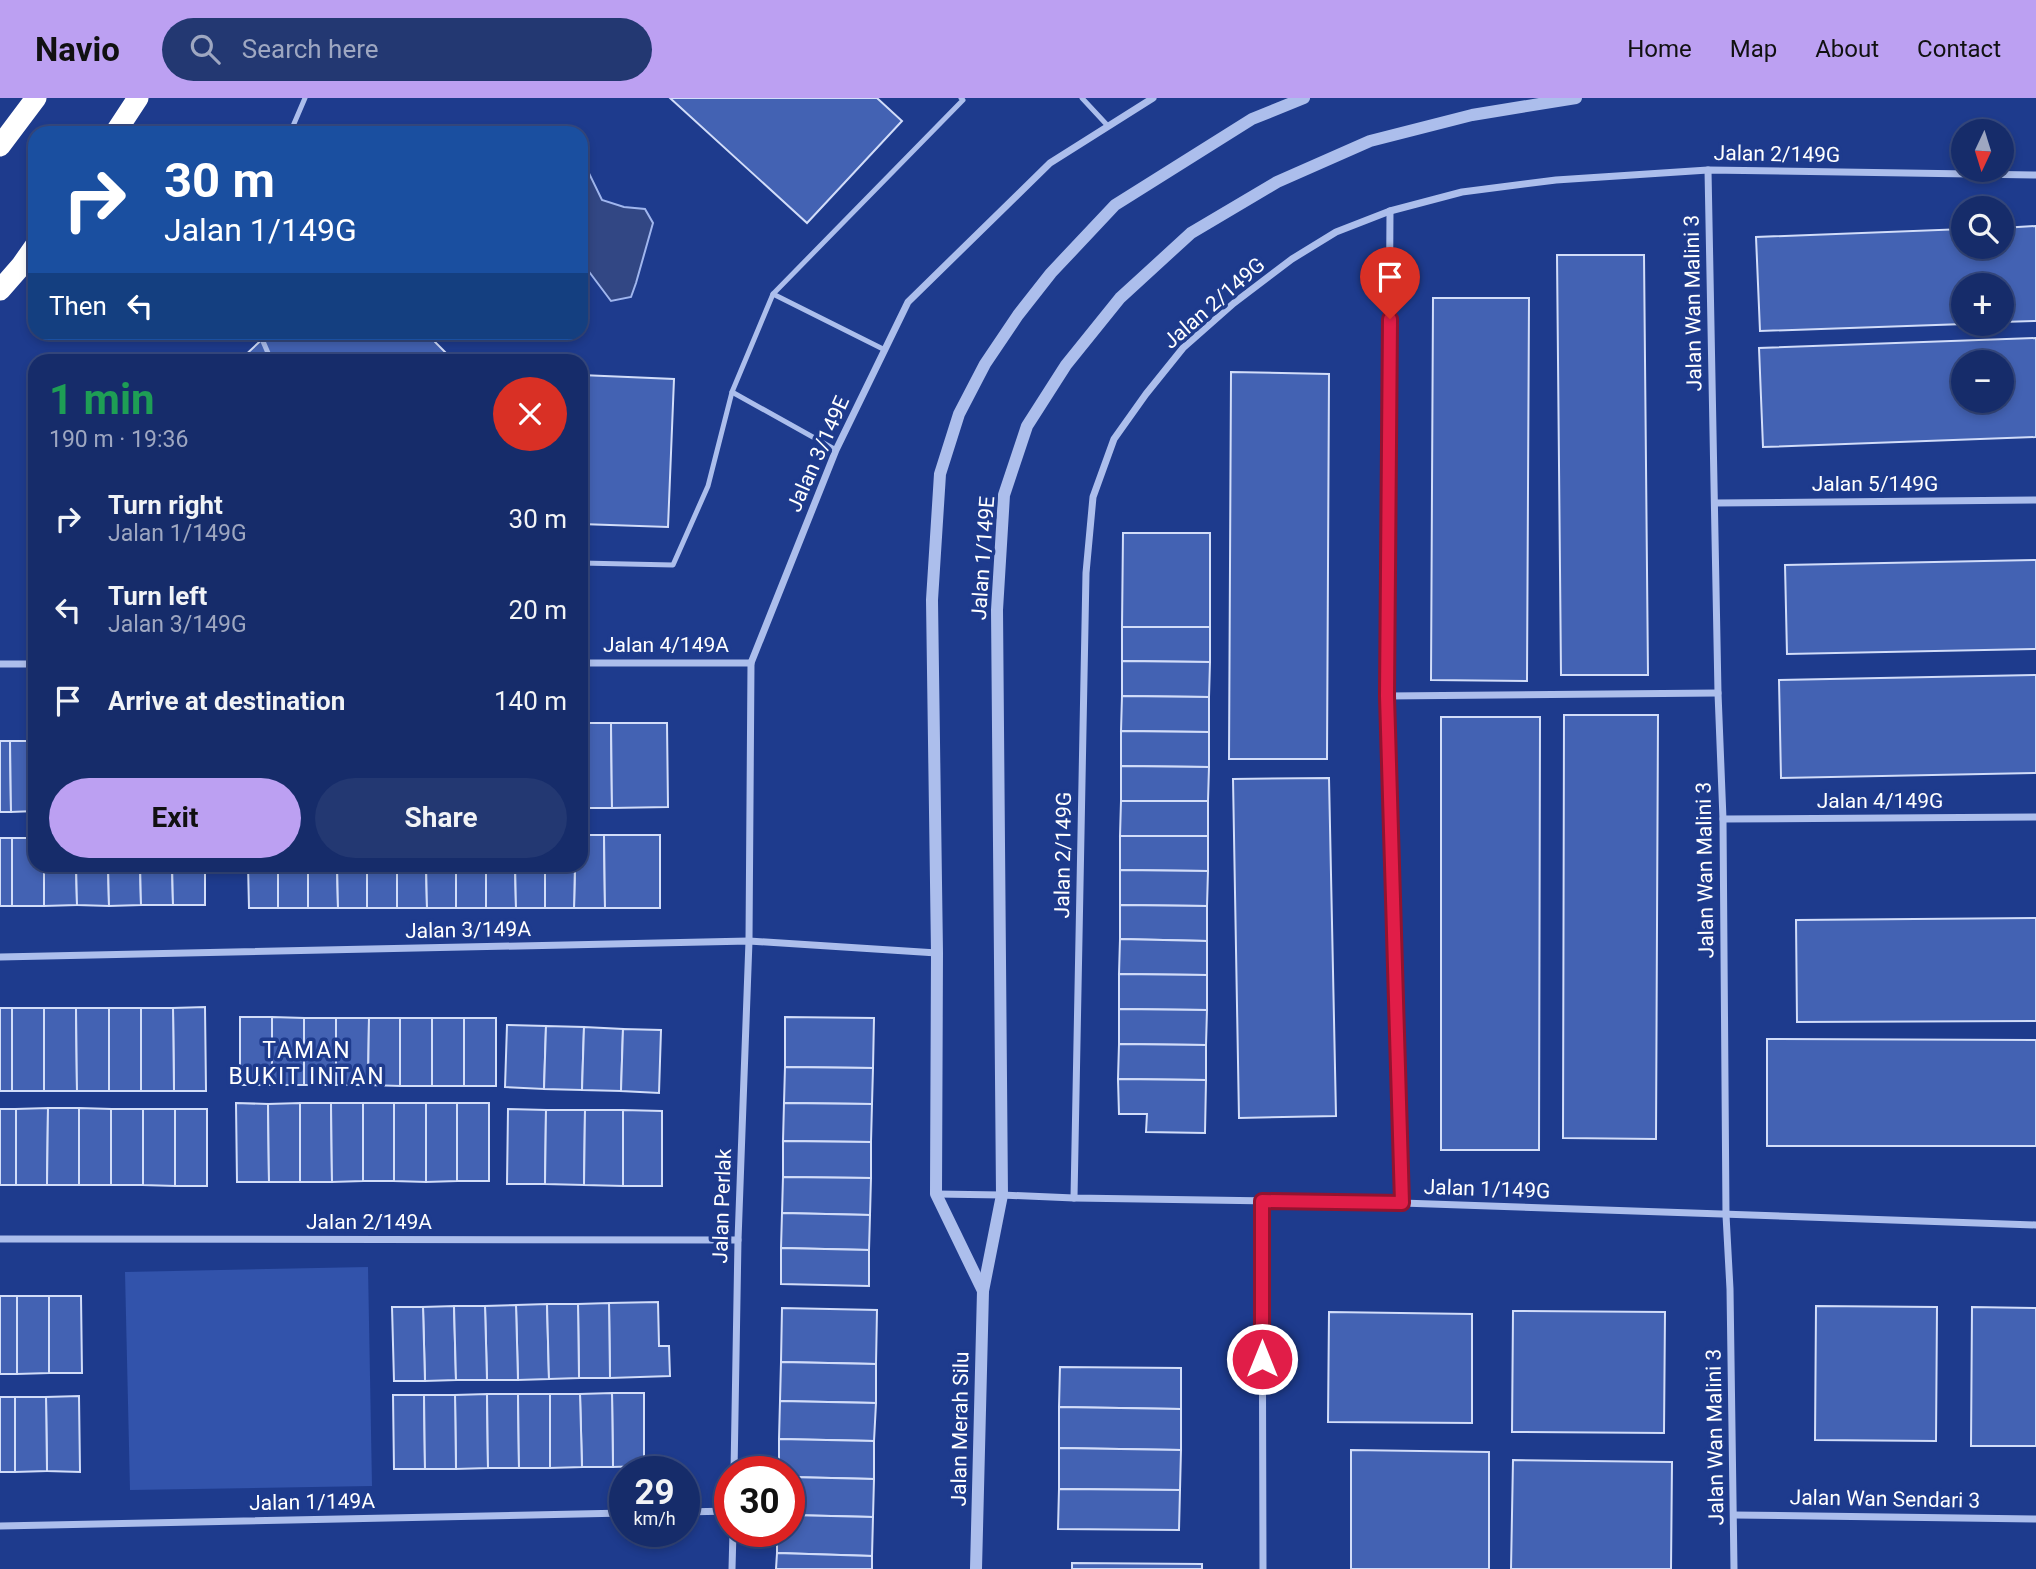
<!DOCTYPE html>
<html lang="en">
<head>
<meta charset="utf-8">
<style>
	body { margin:0; font-family:Roboto,sans-serif; background:#233872; color:#f1f3f6; height:100vh; display:flex; flex-direction:column; font-size:26px; white-space:nowrap }
	* { box-sizing:border-box; margin:0 }
	p { font-size:23px; color:#9ea7c1 }
	.icon { flex:none; width:38px; height:38px; fill:none; stroke:currentColor; stroke-width:2; stroke-linecap:round; stroke-linejoin:round }
	.map { position:relative; flex:1; overflow:hidden }
	.details { position:absolute; left:28px; top:256px; width:560px; height:518px; display:flex; flex-direction:column; background:#162c6a; border-radius:21px; box-shadow:0 4px 10px #0003,0 0 0 2px #35487e }
	.details>* { flex:none }
	.guide { position:absolute; left:28px; top:28px; width:560px; height:214px; border-radius:21px; box-shadow:0 4px 10px #0003,0 0 0 2px #35487e; background:#1a4fa0; color:#fff; overflow:hidden }
	.needle { width:46px; rotate:184deg }
	.fabs { position:absolute; left:1951px; top:21px; display:grid; gap:14px }
	.fabs a { display:grid; place-items:center; width:63px; height:63px; border-radius:50%; background:#162c6a; box-shadow:0 4px 10px #0003,0 0 0 2px #35487e; font-size:35px }
	.speed { position:absolute; left:609px; top:1358px; display:flex; gap:14px; font-size:35px; font-weight:700; text-align:center }
	.speed>* { display:grid; place-content:center; width:91px; height:91px; border-radius:50%; background:#162c6a; box-shadow:0 4px 10px #0003,0 0 0 2px #35487e; line-height:1 }
	.speed small { font-size:18px; font-weight:400 }
	.speed .limit { border:10px solid #d22; background:#fff; color:#111 }
	.pin { position:absolute; display:grid; place-items:center; width:60px; height:60px; color:#fff; margin:-72px -30px; border-radius:50% 50% 50% 0; rotate:-45deg; box-shadow:0 0 7px #0007 }
	.pin .icon { rotate:45deg }
	.me { position:absolute; width:77px; margin:-38px; rotate:0deg; stroke-linejoin:round; filter:drop-shadow(0 0 5px #0008) }
	.turn { display:flex; align-items:center; gap:24px; height:147px; padding:0 21px; font-size:32px }
	.turn .icon { width:91px; height:91px; stroke-width:2.5 }
	.turn b { display:block; font-size:49px; line-height:60px }
	.then { display:flex; align-items:center; height:66px; padding:0 21px; background:#0003; gap:14px; font-size:26px }
	.round { display:grid; place-items:center; flex:none; width:74px; height:74px; border-radius:37px; background:#233872 }
	.headline { display:flex; align-items:center; justify-content:space-between; height:119px; padding:0 21px }
	h1 { font-size:42px; font-weight:700; line-height:52px; color:#1e9e55 }
	.cta { display:flex; gap:14px; margin-top:auto; padding:14px 21px }
	.cta a { flex:1; height:80px; border-radius:42px; background:#bca0f2; color:#111; font-size:28px; font-weight:700; line-height:80px; text-align:center }
	.cta a+a { background:#233872; color:#f1f3f6 }
	ul { padding:0; list-style:none }
	li { display:flex; align-items:center; gap:21px; height:91px; padding:0 21px }
	li div { flex:1 }
	li b { display:block; font-size:26px }
	li em { font-style:normal }
	header { display:flex; align-items:center; gap:42px; box-sizing:border-box; height:98px; padding:0 35px; background:#bca0f2; color:#111 }
	header strong { font-size:33px }
	nav { display:flex; gap:38px; margin-inline-start:auto; font-size:24px }
	.search { width:490px; height:63px; background:#233872; display:flex; align-items:center; gap:18px; box-sizing:border-box; padding:0 24px; border-radius:38px; color:#9ea7c1; font-size:26px }
	.map>svg:first-child { display:block }
	.green { fill:#3253ab }
	.water { fill:#324784; stroke:#a0b6ee; stroke-width:2 }
	.building { fill:#4362b3; stroke:#d2ddf9; stroke-width:2; fill-rule:evenodd }
	.lines { fill:none; stroke-linecap:round; stroke-linejoin:round }
	.service { stroke:#acbeec; stroke-width:5 }
	.minor { stroke:#acbeec; stroke-width:7 }
	.tertiary { stroke:#acbeec; stroke-width:12 }
	.motorway { stroke:#fff; stroke-width:21 }
	.route-casing { stroke:#92132f; stroke-width:18 }
	.route { stroke:#e11d48; stroke-width:12 }
	.labels { text-anchor:middle; stroke-width:7; stroke-linejoin:round; paint-order:stroke }
	.street-label { font-size:21px; fill:#fff; stroke:#1e3b8d }
	.neighbourhood-label { font-size:23px; letter-spacing:2px; fill:#fff; stroke:#1e3b8d }
</style>
</head>
<body>
<header>
<strong>Navio</strong>
<div class="search"><svg class="icon" aria-label="search" viewBox="0 0 24 24"><circle cx="10" cy="10" r="6"/><path d="M15 15l6 6"/></svg>Search here</div>
<nav><a>Home</a><a>Map</a><a>About</a><a>Contact</a></nav>
</header>
<div class="map">
<svg width="2036" height="1471" viewBox="0 0 2036 1471">
	<rect width="100%" height="100%" fill="#1e3b8d"/>
	<polygon class="green" points="368,1169 372,1388 130,1392 125,1174"/>
	<polygon class="water" points="581,64 586,69 602,102 624,109 645,111 653,125 636,185 631,199 611,203 581,163"/>
	<g class="building">
		<polygon points="670,0 877,0 902,23 807,125"/>
		<polygon points="2036,128 2036,223 2002,224 2002,187 1964,187 1964,226 1760,233 1756,139 1964,131 1964,149 2002,149 2002,130"/>
		<polygon points="1557,157 1644,157 1648,577 1561,577"/>
		<polygon points="1433,200 1529,200 1527,583 1431,582"/>
		<polygon points="270,234 437,234 435,244 453,262 240,262"/>
		<path d="M2036,240V339L1763,349L1759,250ZM1964,264H2002V303H1964Z"/>
		<polygon points="1231,274 1329,276 1327,661 1229,661"/>
		<polygon points="581,277 674,281 668,429 581,426"/>
		<polygon points="1123,435 1210,435 1210,529 1122,529"/>
		<polygon points="2036,462 2036,551 1787,556 1785,467"/>
		<polygon points="1122,529 1210,529 1210,564 1122,563"/>
		<polygon points="1122,563 1210,564 1209,599 1122,598"/>
		<polygon points="2036,577 2036,675 1781,680 1779,582"/>
		<polygon points="1122,598 1209,599 1209,634 1121,633"/>
		<polygon points="1564,617 1658,617 1656,1041 1563,1040"/>
		<polygon points="1441,619 1540,619 1539,1052 1441,1052"/>
		<polygon points="581,625 611,625 612,710 581,710"/>
		<polygon points="611,625 667,625 668,709 612,710"/>
		<polygon points="1121,633 1209,634 1209,669 1121,668"/>
		<polygon points="0,643 10,643 11,714 0,714"/>
		<polygon points="10,643 35,643 35,713 11,714"/>
		<polygon points="1121,668 1209,669 1208,703 1121,703"/>
		<polygon points="1329,680 1336,1018 1239,1020 1233,681"/>
		<polygon points="1121,703 1208,703 1208,738 1120,738"/>
		<polygon points="581,737 604,737 605,810 574,810 575,766 581,766"/>
		<polygon points="604,737 660,737 660,810 605,810"/>
		<polygon points="1120,738 1208,738 1208,773 1120,772"/>
		<rect x="0" y="740" width="12" height="68"/>
		<polygon points="12,740 35,740 35,766 44,766 44,808 12,808"/>
		<polygon points="44,766 76,766 77,807 44,808"/>
		<polygon points="76,766 108,766 109,808 77,807"/>
		<polygon points="108,766 140,766 141,807 109,808"/>
		<polygon points="140,766 172,766 173,807 141,807"/>
		<polygon points="172,766 205,766 205,807 173,807"/>
		<polygon points="248,766 278,766 278,810 249,810"/>
		<rect x="278" y="766" width="30" height="44"/>
		<polygon points="308,766 337,766 338,810 308,810"/>
		<polygon points="337,766 367,766 367,810 338,810"/>
		<rect x="367" y="766" width="30" height="44"/>
		<polygon points="397,766 426,766 427,810 397,810"/>
		<polygon points="426,766 456,766 456,810 427,810"/>
		<rect x="456" y="766" width="30" height="44"/>
		<polygon points="486,766 515,766 516,810 486,810"/>
		<polygon points="515,766 545,766 545,810 516,810"/>
		<polygon points="545,766 575,766 574,810 545,810"/>
		<polygon points="1120,772 1208,773 1207,808 1120,807"/>
		<polygon points="1120,807 1207,808 1207,843 1120,841"/>
		<polygon points="2036,820 2036,923 1797,924 1796,822"/>
		<polygon points="1120,841 1207,843 1207,877 1119,876"/>
		<polygon points="1119,876 1207,877 1207,912 1119,911"/>
		<polygon points="205,909 206,993 174,993 173,910"/>
		<rect x="0" y="910" width="12" height="83"/>
		<rect x="12" y="910" width="32" height="83"/>
		<polygon points="44,910 76,910 77,993 44,993"/>
		<polygon points="76,910 109,910 109,993 77,993"/>
		<rect x="109" y="910" width="32" height="83"/>
		<polygon points="141,910 173,910 174,993 141,993"/>
		<polygon points="1119,911 1207,912 1206,947 1119,946"/>
		<rect x="240" y="919" width="32" height="68"/>
		<polygon points="272,919 304,920 304,987 272,987"/>
		<polygon points="785,919 874,920 873,970 785,969"/>
		<rect x="304" y="920" width="32" height="67"/>
		<polygon points="336,920 369,920 368,987 336,987"/>
		<polygon points="369,920 400,920 400,988 368,987"/>
		<rect x="400" y="920" width="32" height="68"/>
		<rect x="432" y="920" width="32" height="68"/>
		<rect x="464" y="920" width="32" height="68"/>
		<polygon points="507,927 546,928 544,991 505,989"/>
		<polygon points="546,928 584,929 582,992 544,991"/>
		<polygon points="584,929 623,931 621,993 582,992"/>
		<polygon points="623,931 661,932 659,995 621,993"/>
		<polygon points="1767,941 2036,942 2036,1048 1767,1048"/>
		<polygon points="1119,946 1206,947 1206,982 1118,981"/>
		<polygon points="785,969 873,970 872,1006 784,1005"/>
		<polygon points="1118,981 1206,982 1205,1035 1146,1034 1147,1016 1119,1016"/>
		<polygon points="236,1005 268,1006 269,1084 237,1084"/>
		<polygon points="300,1005 300,1084 269,1084 268,1006"/>
		<polygon points="300,1005 331,1005 332,1084 300,1084"/>
		<polygon points="331,1005 363,1005 363,1083 332,1084"/>
		<rect x="363" y="1005" width="31" height="78"/>
		<polygon points="394,1005 426,1005 426,1084 394,1083"/>
		<polygon points="426,1005 457,1005 457,1083 426,1084"/>
		<rect x="457" y="1005" width="32" height="78"/>
		<polygon points="784,1005 872,1006 871,1044 783,1043"/>
		<polygon points="48,1010 47,1087 16,1087 16,1011"/>
		<polygon points="48,1010 79,1010 79,1087 47,1087"/>
		<polygon points="79,1010 111,1011 111,1087 79,1087"/>
		<rect x="0" y="1011" width="16" height="76"/>
		<rect x="111" y="1011" width="32" height="76"/>
		<polygon points="143,1011 175,1011 175,1088 143,1087"/>
		<rect x="175" y="1011" width="32" height="77"/>
		<polygon points="508,1011 546,1012 545,1086 507,1086"/>
		<polygon points="546,1012 585,1012 584,1087 545,1086"/>
		<polygon points="585,1012 623,1012 623,1088 584,1087"/>
		<polygon points="623,1012 662,1013 662,1088 623,1088"/>
		<polygon points="783,1043 871,1044 871,1080 783,1079"/>
		<polygon points="783,1079 871,1080 870,1117 782,1115"/>
		<polygon points="782,1115 870,1117 869,1152 781,1150"/>
		<polygon points="781,1150 869,1152 869,1188 781,1186"/>
		<rect x="0" y="1198" width="17" height="78"/>
		<polygon points="17,1198 49,1198 49,1275 17,1276"/>
		<polygon points="49,1198 81,1198 82,1275 49,1275"/>
		<polygon points="658,1204 659,1248 669,1248 670,1278 610,1280 609,1205"/>
		<polygon points="609,1205 610,1280 579,1280 578,1206"/>
		<polygon points="547,1206 549,1281 518,1282 516,1207"/>
		<polygon points="547,1206 578,1206 579,1280 549,1281"/>
		<polygon points="516,1207 518,1282 487,1282 485,1208"/>
		<polygon points="454,1208 456,1282 425,1283 423,1209"/>
		<polygon points="454,1208 485,1208 487,1282 456,1282"/>
		<polygon points="1816,1208 1937,1209 1936,1343 1815,1342"/>
		<polygon points="392,1209 423,1209 425,1283 394,1283"/>
		<polygon points="1972,1209 2036,1210 2036,1348 1971,1348"/>
		<polygon points="782,1210 877,1212 876,1266 781,1264"/>
		<polygon points="1513,1213 1665,1214 1664,1335 1512,1334"/>
		<polygon points="1329,1214 1472,1216 1472,1325 1328,1324"/>
		<polygon points="781,1264 876,1266 876,1305 780,1303"/>
		<polygon points="1060,1269 1181,1270 1181,1311 1059,1309"/>
		<polygon points="612,1295 644,1295 644,1368 613,1369"/>
		<polygon points="612,1295 613,1369 582,1369 580,1296"/>
		<polygon points="487,1296 488,1370 456,1371 455,1297"/>
		<polygon points="487,1296 518,1296 519,1370 488,1370"/>
		<polygon points="518,1296 550,1296 550,1370 519,1370"/>
		<polygon points="550,1296 580,1296 582,1369 550,1370"/>
		<polygon points="393,1297 424,1297 425,1371 394,1371"/>
		<polygon points="424,1297 455,1297 456,1371 425,1371"/>
		<polygon points="79,1298 80,1374 47,1373 46,1299"/>
		<rect x="0" y="1299" width="15" height="75"/>
		<polygon points="15,1299 46,1299 47,1373 15,1374"/>
		<polygon points="780,1303 876,1305 874,1343 779,1341"/>
		<polygon points="1059,1309 1181,1311 1181,1352 1059,1350"/>
		<polygon points="779,1341 874,1343 874,1381 789,1379 789,1374 779,1374"/>
		<polygon points="1059,1350 1181,1352 1180,1392 1059,1391"/>
		<polygon points="1351,1352 1489,1354 1489,1471 1351,1471"/>
		<polygon points="1513,1362 1672,1364 1671,1471 1511,1471"/>
		<polygon points="789,1379 874,1381 873,1419 789,1417"/>
		<polygon points="1059,1391 1180,1392 1179,1432 1058,1431"/>
		<polygon points="789,1417 873,1419 872,1458 777,1455 777,1433 789,1433"/>
		<polygon points="777,1455 872,1458 872,1471 776,1471"/>
		<polygon points="1072,1465 1202,1466 1202,1471 1072,1471"/>
	</g>
	<g class="lines">
		<g class="service">
			<polyline points="1082,0 1108,28"/>
			<polyline points="290,35 305,0"/>
			<polyline points="773,196 885,252"/>
			<polyline points="259,234 271,262"/>
			<polyline points="732,294 836,352"/>
			<polyline points="581,465 673,467 708,388 732,294 773,196 963,2 961,0"/>
		</g>
		<g class="minor">
			<polyline points="1708,72 1718,595 1723,721 1726,1117 1730,1191 1734,1471"/>
			<polyline points="1390,113 1387,598 1402,1105"/>
			<polyline points="1715,405 2036,402"/>
			<polyline points="581,565 751,565"/>
			<polyline points="0,566 35,566"/>
			<polyline points="1387,598 1718,595"/>
			<polyline points="1723,721 2036,719"/>
			<polyline points="0,859 749,843 937,855"/>
			<polyline points="936,1096 1002,1097 1074,1100 1402,1105 2036,1127"/>
			<polyline points="1074,1100 1086,475 1093,399 1114,341 1146,296 1183,250 1234,205 1292,161 1336,134 1390,113 1462,94 1556,82 1708,72 2036,77"/>
			<polyline points="1262,1103 1263,1471"/>
			<polyline points="0,1141 738,1142"/>
			<polyline points="734,1374 738,1142 749,843 751,565 836,352 908,204 1050,65 1153,0"/>
			<polyline points="684,1414 730,1413"/>
			<polyline points="1734,1417 2036,1421"/>
			<polyline points="0,1428 625,1415"/>
			<polyline points="732,1471 733,1433"/>
		</g>
		<g class="tertiary">
			<polyline points="983,1193 936,1096 937,855 932,502 940,376 959,316 985,266 1018,217 1051,175 1115,107 1252,21 1304,0"/>
			<polyline points="976,1471 983,1193 1002,1097 997,512 1004,397 1027,328 1066,267 1120,200 1191,135 1277,84 1370,43 1472,17 1576,0"/>
		</g>
		<g class="motorway">
			<polyline points="115,35 138,0"/>
			<polyline points="0,48 36,0"/>
			<polyline points="0,192 21,168 35,148"/>
		</g>
	</g>
	<g class="lines">
		<g class="route-casing">
			<polyline id="route" points="1262,1261 1262,1103 1402,1105 1387,598 1390,221"/>
		</g>
		<use href="#route" class="route"/>
	</g>
	<g class="labels">
		<g class="street-label">
			<text transform="translate(1777 56) rotate(1)" y="7">Jalan 2/149G</text>
			<text transform="translate(1214 205) rotate(-41)" y="7">Jalan 2/149G</text>
			<text transform="translate(1693 205) rotate(-91)" y="7">Jalan Wan Malini 3</text>
			<text transform="translate(818 356) rotate(-66)" y="7">Jalan 3/149E</text>
			<text x="1875" y="393">Jalan 5/149G</text>
			<text transform="translate(983 460) rotate(-86)" y="7">Jalan 1/149E</text>
			<text x="666" y="554">Jalan 4/149A</text>
			<text x="1880" y="710">Jalan 4/149G</text>
			<text transform="translate(1063 757) rotate(-89)" y="7">Jalan 2/149G</text>
			<text transform="translate(1705 772) rotate(-91)" y="7">Jalan Wan Malini 3</text>
			<text transform="translate(468 832) rotate(-1)" y="7">Jalan 3/149A</text>
			<text transform="translate(1487 1091) rotate(2)" y="7">Jalan 1/149G</text>
			<text transform="translate(722 1108) rotate(-88)" y="7">Jalan Perlak</text>
			<text x="369" y="1131">Jalan 2/149A</text>
			<text transform="translate(960 1331) rotate(-89)" y="7">Jalan Merah Silu</text>
			<text transform="translate(1715 1339) rotate(-91)" y="7">Jalan Wan Malini 3</text>
			<text transform="translate(1885 1401) rotate(1)" y="7">Jalan Wan Sendari 3</text>
			<text transform="translate(312 1404) rotate(-1)" y="7">Jalan 1/149A</text>
		</g>
		<g class="neighbourhood-label">
			<text x="307" y="960">TAMAN<tspan x="307" dy="26">BUKIT INTAN</tspan></text>
		</g>
	</g>
</svg>
<div class="fabs">
<a><svg class="needle" viewBox="-14 -14 28 28"><path d="M0-13l5 13h-10z" fill="#e53935"/><path d="M0 13l5-13h-10z" fill="#9ea7c1"/></svg></a>
<a><svg class="icon" aria-label="search" viewBox="0 0 24 24"><circle cx="10" cy="10" r="6"/><path d="M15 15l6 6"/></svg></a>
<a>+</a>
<a>−</a>
</div>
<div class="speed"><div>29<small>km/h</small></div><div class="limit">30</div></div>
<div class="pin" style="left:1390px;top:221px;background:#d93025"><svg class="icon" aria-label="arrive" viewBox="0 0 24 24"><path d="M6 21V4h12l-3 4 3 4H6"/></svg></div>
<svg class="me" style="left:1262px;top:1261px" viewBox="-20 -20 40 40"><circle r="17" fill="#e11d48" stroke="#fff" stroke-width="3"/><path d="M0-11L8 9 0 5-8 9z" fill="#fff"/></svg>
<div class="guide">
<div class="turn"><svg class="icon" aria-label="right" viewBox="0 0 24 24"><path d="M7 20v-9h11M14 6l5 5-5 5"/></svg><div><b>30 m</b>Jalan 1/149G</div></div>
<div class="then">Then<svg class="icon" aria-label="left" viewBox="0 0 24 24"><path d="M17 20v-9H6M10 6l-5 5 5 5"/></svg></div>
</div>
<section class="details">
<div class="headline"><div><h1>1 min</h1><p>190 m · 19:36</p></div><a class="round" style="background:#d93025;color:#fff"><svg class="icon" aria-label="close" viewBox="0 0 24 24"><path d="M6 6l12 12M18 6L6 18"/></svg></a></div>
<ul>
<li><svg class="icon" aria-label="right" viewBox="0 0 24 24"><path d="M7 20v-9h11M14 6l5 5-5 5"/></svg><div><b>Turn right</b><p>Jalan 1/149G</p></div><em>30 m</em></li>
<li><svg class="icon" aria-label="left" viewBox="0 0 24 24"><path d="M17 20v-9H6M10 6l-5 5 5 5"/></svg><div><b>Turn left</b><p>Jalan 3/149G</p></div><em>20 m</em></li>
<li><svg class="icon" aria-label="arrive" viewBox="0 0 24 24"><path d="M6 21V4h12l-3 4 3 4H6"/></svg><div><b>Arrive at destination</b></div><em>140 m</em></li>
</ul>
<div class="cta"><a>Exit</a><a>Share</a></div>
</section>
</div>
</body>
</html>
